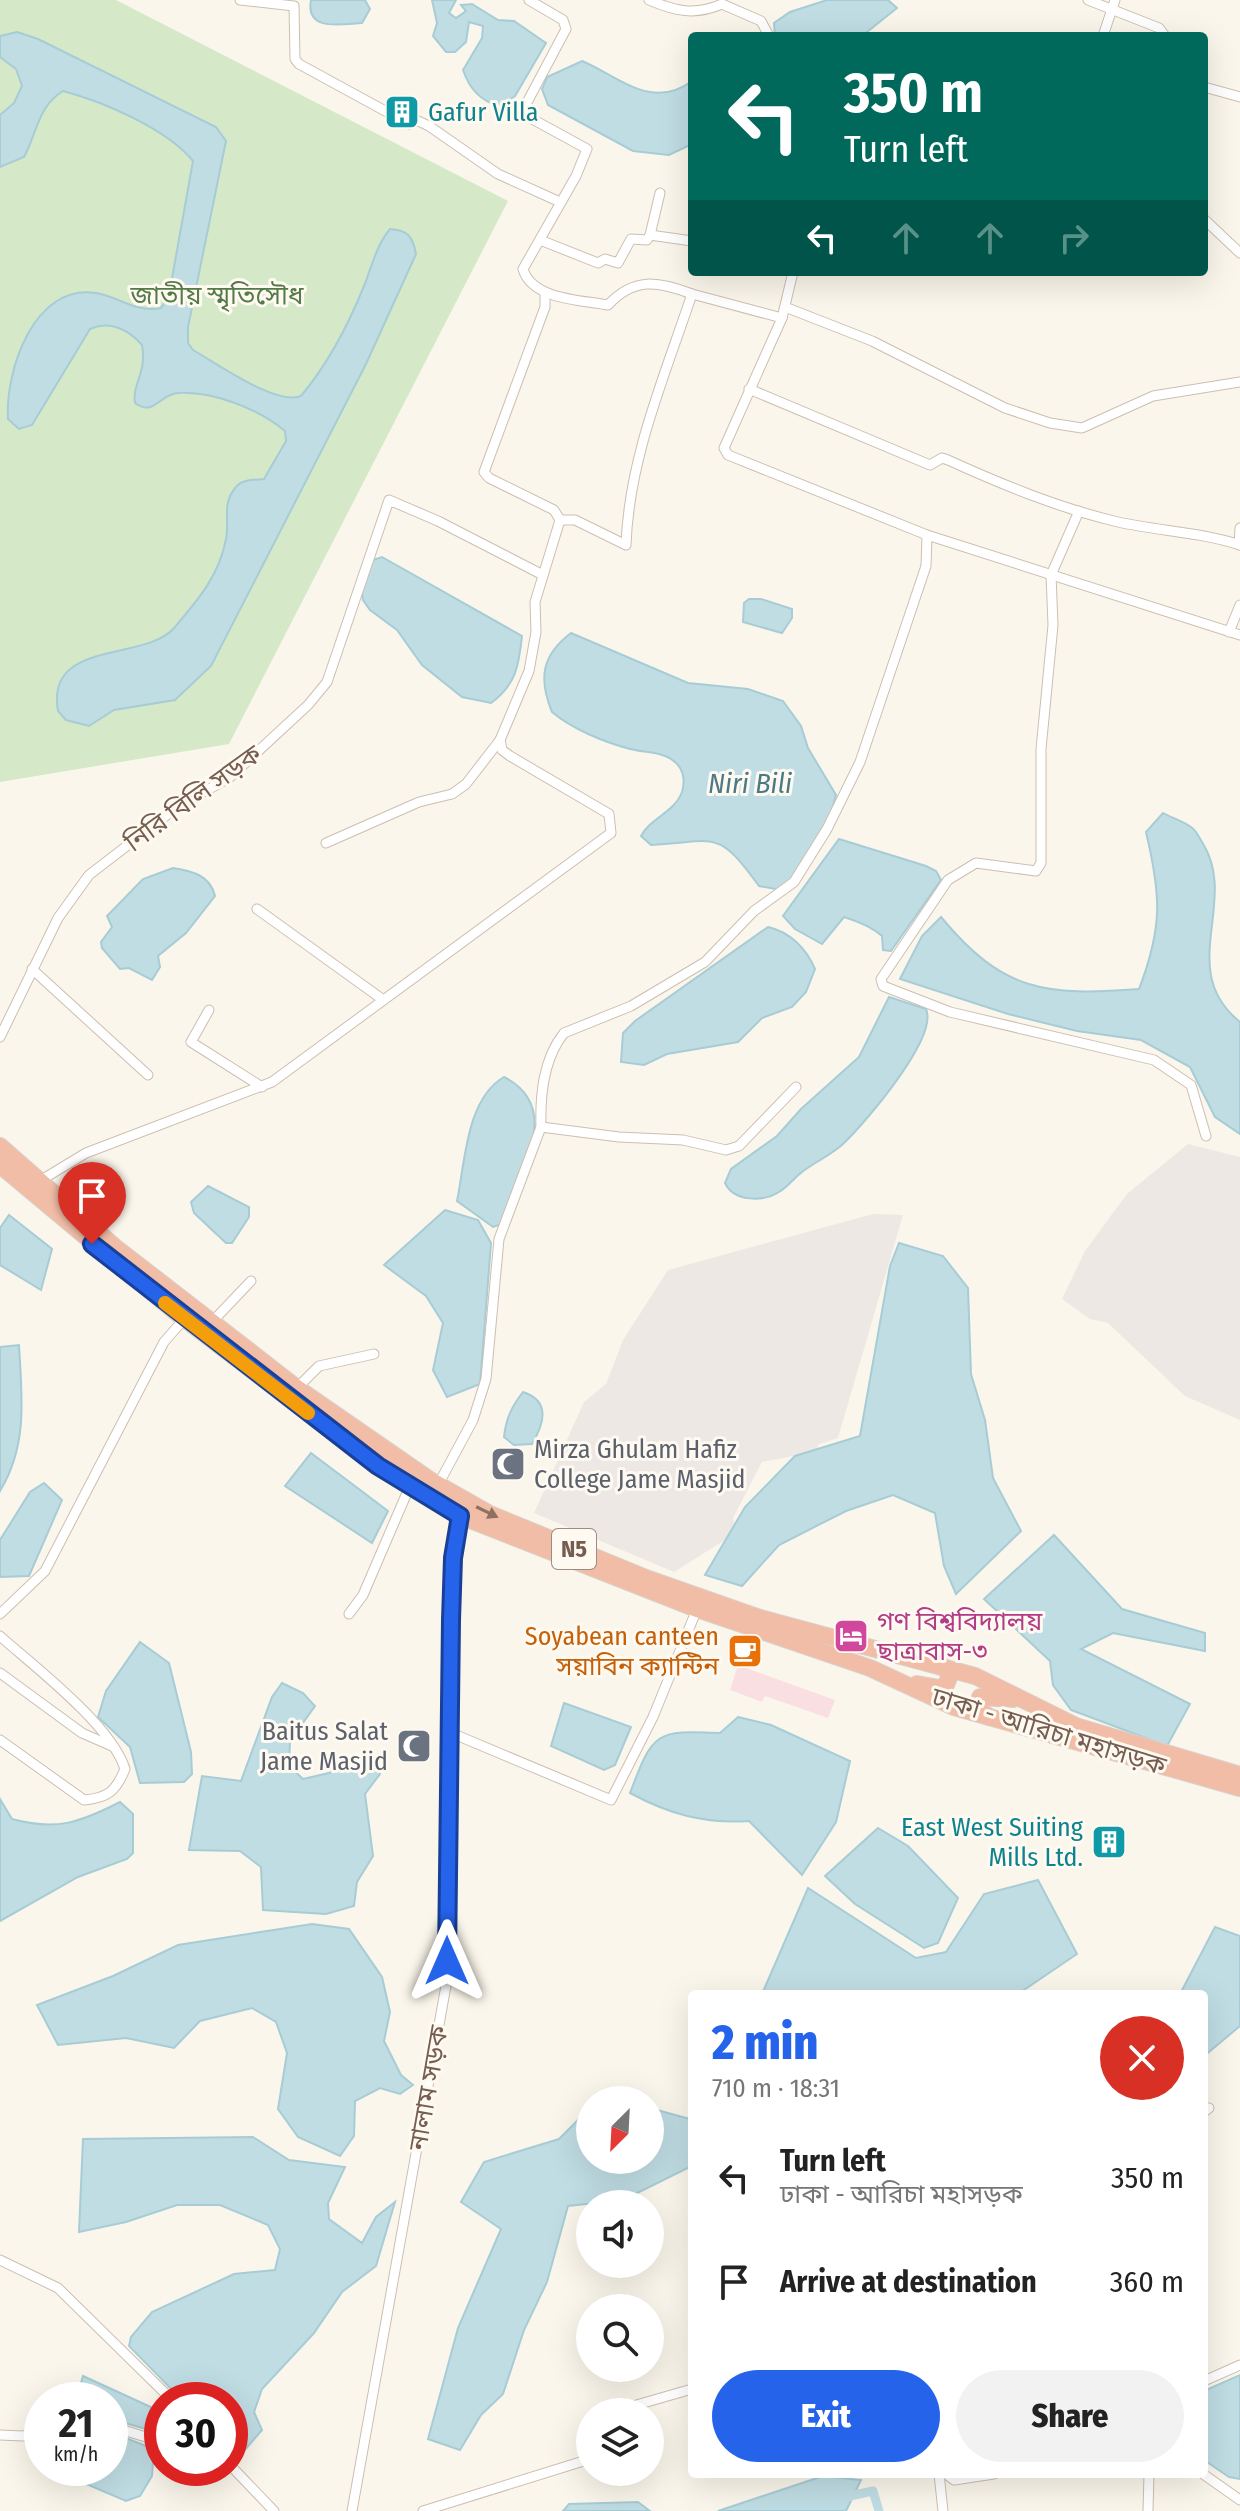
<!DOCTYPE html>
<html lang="en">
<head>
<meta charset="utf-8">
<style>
	body { margin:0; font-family:"Fira Sans Condensed","Noto Sans Bengali",sans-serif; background:#f2f2f2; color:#222; height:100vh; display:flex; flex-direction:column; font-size:30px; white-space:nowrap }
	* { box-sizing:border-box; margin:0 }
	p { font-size:26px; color:#767676 }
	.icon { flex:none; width:44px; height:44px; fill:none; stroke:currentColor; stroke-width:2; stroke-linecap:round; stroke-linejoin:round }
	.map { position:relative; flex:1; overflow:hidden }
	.details { position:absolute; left:688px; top:1990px; width:520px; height:488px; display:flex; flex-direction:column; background:#fff; border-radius:8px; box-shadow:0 8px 32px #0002 }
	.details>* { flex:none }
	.hud { position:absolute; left:688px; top:32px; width:520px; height:244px; border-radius:8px; box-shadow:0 8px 32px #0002; background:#00695c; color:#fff; overflow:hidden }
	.needle { width:52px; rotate:204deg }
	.controls { position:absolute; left:576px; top:2086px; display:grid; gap:16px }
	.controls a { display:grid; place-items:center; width:88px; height:88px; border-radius:50%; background:#fff; box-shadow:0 8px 32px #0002; font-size:40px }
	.speed { position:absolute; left:24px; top:2382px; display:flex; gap:16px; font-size:40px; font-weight:700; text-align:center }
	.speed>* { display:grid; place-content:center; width:104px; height:104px; border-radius:50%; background:#fff; box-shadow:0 8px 32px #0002; line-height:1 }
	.speed small { font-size:20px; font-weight:400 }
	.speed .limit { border:12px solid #d22; background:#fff; color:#111 }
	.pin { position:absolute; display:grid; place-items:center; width:68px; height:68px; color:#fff; margin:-82px -34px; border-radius:50% 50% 50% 0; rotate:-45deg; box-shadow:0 0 8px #0007 }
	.pin .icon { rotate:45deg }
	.me { position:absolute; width:88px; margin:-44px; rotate:0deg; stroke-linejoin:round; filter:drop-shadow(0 0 6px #0008) }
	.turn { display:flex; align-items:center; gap:28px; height:168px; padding:0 24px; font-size:36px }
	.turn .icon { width:104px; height:104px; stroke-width:2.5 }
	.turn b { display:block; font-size:56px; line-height:68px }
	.lanes { display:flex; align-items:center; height:76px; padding:0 24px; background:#0003; justify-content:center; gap:40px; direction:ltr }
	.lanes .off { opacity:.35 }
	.round { display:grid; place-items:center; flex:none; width:84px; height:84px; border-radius:42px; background:#f2f2f2 }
	.summary { display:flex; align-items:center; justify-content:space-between; height:136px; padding:0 24px }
	h1 { font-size:48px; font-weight:800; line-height:60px; color:#2563eb }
	.button { display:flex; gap:16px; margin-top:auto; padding:16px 24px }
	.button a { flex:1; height:92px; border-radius:48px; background:#2563eb; color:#fff; font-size:32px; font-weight:800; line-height:92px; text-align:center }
	.button a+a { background:#f2f2f2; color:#222 }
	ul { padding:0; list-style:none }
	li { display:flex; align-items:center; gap:24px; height:104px; padding:0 24px }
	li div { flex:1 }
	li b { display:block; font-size:30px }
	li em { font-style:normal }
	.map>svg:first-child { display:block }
	.industrial { fill:#ede8e3 }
	.medical { fill:#f9dfe1 }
	.green { fill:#d5e9c9 }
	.water { fill:#c0dde4; stroke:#a7ccd5; stroke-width:2 }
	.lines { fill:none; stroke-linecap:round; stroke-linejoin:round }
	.canal { stroke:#c0dde4; stroke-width:9 }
	.street-casing { stroke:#cdbeb1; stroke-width:11 }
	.highway-casing { stroke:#d8d2ce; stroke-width:18 }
	.street { stroke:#fff; stroke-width:9 }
	.highway { stroke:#f1bda6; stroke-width:16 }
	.oneway { fill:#8e7160 }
	.route-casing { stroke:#184099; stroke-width:20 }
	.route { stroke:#2563eb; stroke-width:14 }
	.slow { stroke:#f59e0b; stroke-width:14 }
	.labels { text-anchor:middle; stroke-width:6; stroke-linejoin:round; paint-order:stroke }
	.shield { fill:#fef9f1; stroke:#9e8c80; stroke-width:2 }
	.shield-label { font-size:24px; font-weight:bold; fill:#755e4f }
	.culture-label { font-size:26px; fill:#0d838f; stroke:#fef9f1; text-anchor:start }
	.park-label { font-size:26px; fill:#547a48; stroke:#fef9f1 }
	.street-label { font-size:26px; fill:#755e4f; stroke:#fef9f1 }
	.worship-label { font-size:26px; fill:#5b616d; stroke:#fef9f1; text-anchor:start }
	.hotel-label { font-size:26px; fill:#b23c85; stroke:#fef9f1; text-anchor:start }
	.food-label { font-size:26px; fill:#c56008; stroke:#fef9f1; text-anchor:end }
	.water-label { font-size:28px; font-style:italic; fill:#4a7a86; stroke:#fef9f1 }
</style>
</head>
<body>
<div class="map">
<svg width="1240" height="2511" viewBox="0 0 1240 2511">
	<rect width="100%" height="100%" fill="#fbf6eb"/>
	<g class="industrial">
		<polygon points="1188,1144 1240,1157 1240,1420 1185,1396 1108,1323 1090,1319 1062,1299 1085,1251 1127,1194"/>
		<polygon points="873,1214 903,1215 838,1438 819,1444 815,1452 762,1462 733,1518 736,1533 674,1572 534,1513 584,1402 606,1384 623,1340 668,1270"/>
	</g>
	<polygon class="medical" points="738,1665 835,1700 828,1718 765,1696 762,1702 730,1690"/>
	<polygon class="green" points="0,0 116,0 508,201 229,744 0,782"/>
	<g class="water">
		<path d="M311,0H365L370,9L362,23C341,24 305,32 311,0Z"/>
		<path d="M432,0H456L449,13L456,18L466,11L461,5L472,4L498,20L514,21L546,43L515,96L500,107C480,100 470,90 463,70L482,38L483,26L469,22L466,42L455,52H446L433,36L437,23Z"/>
		<polygon points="827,0 888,0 897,8 862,36 775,36 774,23 790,12"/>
		<path d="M17,32L38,39L216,127L226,141L188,327V343L193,350C216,363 276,406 301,396C327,365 349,323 364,286C372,266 376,246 390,229C408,230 413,237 416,254L366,364L211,666L175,700L114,710L89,726L66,720L58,711C45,639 145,662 174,628C198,600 219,576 226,539C230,520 221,504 236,487C242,479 255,480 264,479L286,441L285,431C259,409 213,391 178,393C158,395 154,417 135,403C132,383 147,374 142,345C129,330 110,320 90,329L32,425L19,429L8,419C5,371 34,283 96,293C120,297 135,313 161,308L169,295L193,161C167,129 104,102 63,91C38,106 37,133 24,157L0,167V115L14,103L22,86L16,69L0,57V36Z"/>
		<path d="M582,61C618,76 652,111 692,81V144L669,155L633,151L548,105L542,89L547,77Z"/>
		<path d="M382,557L522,636C519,665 516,685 491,703L462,697L422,665L397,630L370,610L363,600L361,587L373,560Z"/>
		<polygon points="749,599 761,599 792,609 792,618 782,633 743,622 744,603"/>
		<path d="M571,633L688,683L748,689L783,701L801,726L808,748L836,795C828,831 807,865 781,890L759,886C716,827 717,842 651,845L641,836C650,818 674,813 682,792C685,782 684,770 676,763C664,751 645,753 630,749C604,742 572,729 552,712C538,678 542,655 571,633Z"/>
		<path d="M1163,813C1172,818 1183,821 1191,827C1196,830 1199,837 1202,842C1240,901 1175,970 1240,1022V1134L1215,1117L1190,1067L1141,1040L1077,1031L1008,1014L900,979L922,936L941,917C1003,992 1045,996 1139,989C1163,927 1161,895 1146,832Z"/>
		<path d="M839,839L926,866L936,871L941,880L891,951L883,950L882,936C872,927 857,921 844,917L822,944L795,929L783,916Z"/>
		<path d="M173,868C192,871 210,875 215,896L186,933L158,956L160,967L152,980L129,968L120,969L102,948L101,942L112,927L107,916L143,879Z"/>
		<path d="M768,927C790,932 806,948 815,969L806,992L792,1007L762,1018L738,1042L667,1054L644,1065L621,1062L623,1033L635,1021Z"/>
		<path d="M889,997L926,1009C939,1037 865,1123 843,1144C831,1155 815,1162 802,1172C794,1178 788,1187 779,1192C763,1202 734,1202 725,1183L731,1169L777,1136L801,1109L859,1057Z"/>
		<path d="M504,1077C566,1109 517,1174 502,1224L493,1227L457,1201C465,1163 466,1099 504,1077Z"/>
		<polygon points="208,1186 249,1207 249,1217 232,1243 226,1243 194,1213 191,1202"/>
		<polygon points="445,1210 478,1220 491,1243 480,1384 447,1397 433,1370 443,1323 426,1296 384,1265"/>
		<polygon points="9,1215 52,1249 41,1290 0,1265 0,1228"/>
		<polygon points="899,1243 943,1256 968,1288 971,1374 985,1420 993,1478 1021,1531 956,1594 944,1566 935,1513 893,1495 846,1511 779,1545 742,1586 705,1575 745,1507 795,1456 860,1436 890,1266"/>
		<path d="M19,1345C22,1398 28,1445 0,1491V1347Z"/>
		<path d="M523,1392C550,1401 545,1422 532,1444L514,1445L504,1437C506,1418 512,1406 523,1392Z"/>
		<polygon points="311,1453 388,1511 372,1543 285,1486"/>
		<polygon points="44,1483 62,1500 29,1576 0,1577 0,1540 30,1492"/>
		<polygon points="1054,1535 1122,1609 1205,1633 1205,1651 1113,1633 1081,1649 1190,1704 1167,1746 1071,1710 1053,1685 1050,1661 984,1599"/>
		<polygon points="140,1642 169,1663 191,1752 192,1774 184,1782 140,1783 130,1747 98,1717 106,1691"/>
		<polygon points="282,1683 303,1693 315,1706 290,1741 289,1766 303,1779 329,1773 372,1754 380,1774 365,1794 373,1856 357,1882 354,1906 326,1914 263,1910 261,1867 240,1851 189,1850 202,1776 241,1781 272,1697"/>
		<polygon points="564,1703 631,1727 615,1765 604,1770 551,1746"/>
		<path d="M738,1717L771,1725L850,1761L836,1822L802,1875L749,1821C704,1824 669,1814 630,1793C653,1732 655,1730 720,1733Z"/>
		<path d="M0,1799L12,1819C56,1831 79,1823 120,1802L133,1814V1853L127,1859L78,1877L0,1921Z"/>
		<polygon points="878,1828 908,1846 958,1898 938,1943 924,1948 855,1904 825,1876"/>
		<polygon points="1038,1880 1077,1954 1018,1994 762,1994 808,1888 916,1958 946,1952 984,1894"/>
		<polygon points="312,1924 349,1929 382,1977 390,2012 384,2041 401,2075 413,2085 400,2094 380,2088 355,2101 354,2136 340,2156 298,2137 278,2109 287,2053 276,2022 252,2008 200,2021 174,2048 126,2038 58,2045 37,2005 113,1976 178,1945"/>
		<polygon points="1215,1927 1240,1936 1240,2026 1204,2056 1204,1994 1180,1994"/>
		<polygon points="590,2108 590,2160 650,2160 650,2108 690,2119 692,2166 623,2200 568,2206 547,2282 524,2330 503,2394 481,2415 460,2450 428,2439 458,2328 501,2229 461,2202 484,2162 559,2139"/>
		<polygon points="253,2137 289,2160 345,2167 328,2203 329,2219 362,2243 376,2217 395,2202 376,2266 342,2292 314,2333 262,2389 254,2412 262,2430 238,2458 230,2450 230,2400 182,2400 129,2346 131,2337 152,2312 234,2274 275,2270 280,2249 268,2225 220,2205 177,2205 126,2222 79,2232 83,2139"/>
		<polygon points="1240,2375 1240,2479 1229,2477 1204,2460 1204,2391"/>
		<polygon points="83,2376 155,2409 155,2423 150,2430 110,2419 110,2400 76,2400"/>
		<polygon points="110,2432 154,2449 152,2476 140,2496 126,2501 86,2484 72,2468 110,2468"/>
		<polygon points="823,2476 861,2480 846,2511 718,2511"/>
		<polygon points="638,2502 650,2511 563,2511 569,2504"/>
	</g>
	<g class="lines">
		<polyline class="canal" points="845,2497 873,2491 879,2511"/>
		<g class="street-casing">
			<g id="street">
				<polyline points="240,0 294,6 295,59 299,64 409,124 416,120 429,126 498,174 560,202"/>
				<path d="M529,0L563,20L566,29L523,110L525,115L587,149L576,176L523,269C532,300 582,300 608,305C634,277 658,281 692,294"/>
				<path d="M649,0C675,11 695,16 722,4L761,21L769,36"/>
				<polyline points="1088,0 1159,28 1165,36"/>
				<polyline points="1103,36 1115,0"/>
				<polyline points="1204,87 1240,97"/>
				<polyline points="1204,219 1240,253"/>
				<polyline points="650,235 660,193"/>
				<polyline points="540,240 598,263 605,259 618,263 631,239 647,240 650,235 692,241"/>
				<polyline points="793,272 782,318 724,448 728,455 927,535 1240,635"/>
				<polyline points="545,293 545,307 484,472 489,478 554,510 560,520"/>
				<polyline points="785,307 872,341 1005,408 1050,423 1082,428 1153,396 1240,382"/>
				<path d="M749,389L930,465L942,458L948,460C1003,485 1059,508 1118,522C1159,531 1200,532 1240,545"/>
				<polyline points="1079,511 1051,575 1053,625 1041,749 1041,863 1036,871 976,863 948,880 881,979 883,986 950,1012 1154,1060 1191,1085 1206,1136"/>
				<path d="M560,520H575L626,545C629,458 665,375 692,294L782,318"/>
				<polyline points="1239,545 1240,528"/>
				<polyline points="1229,632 1240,605"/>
				<polyline points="326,843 419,802 452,794 466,784 500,740 529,671 536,632 535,602 560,520"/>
				<polyline points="257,909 382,999"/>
				<polyline points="32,969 148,1075"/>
				<polyline points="209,1010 191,1042 262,1087"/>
				<polyline points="0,1037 58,918 89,875 180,805 229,778 308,705 327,682 389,500 438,521 543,575"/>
				<path d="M541,1127C540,1095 543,1059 564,1033L631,1006L705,962L754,911L794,882L827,829L860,762L926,566L927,535"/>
				<polyline points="38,1182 86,1153 272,1082 611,833 609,814 510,756 502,750 500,740"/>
				<polyline points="211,1323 251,1281"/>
				<polyline points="297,1388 319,1366 374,1354"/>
				<polyline points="438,1485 473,1420 486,1379 499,1239 541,1127 619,1137 683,1140 726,1150 739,1146 796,1087"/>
				<polyline points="0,1614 45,1571 164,1342 185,1318"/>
				<polyline points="349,1614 363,1595 409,1488"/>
				<path d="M0,1636C36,1668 111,1725 125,1769C116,1791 108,1798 84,1800L0,1740"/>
				<polyline points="0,1673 82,1733 114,1747"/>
				<polyline points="449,1732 611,1800 653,1717 697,1609"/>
				<polyline points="1204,2112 1209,2108"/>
				<polyline points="0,2260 58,2288 172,2400"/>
				<polyline points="1204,2381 1240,2365"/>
				<polyline points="612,2412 692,2389"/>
				<polyline points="110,2426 162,2442"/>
				<polyline points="0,2435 23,2436 42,2432"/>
				<polyline points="230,2465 274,2511"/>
				<polyline points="939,2474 943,2511"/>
				<polyline points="946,2474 954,2480 994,2474"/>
				<polyline points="1203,2474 1240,2500"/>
				<polyline points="352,2511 447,1980 451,1620 454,1546 460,1516"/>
				<polyline points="423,2511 590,2459"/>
				<polyline points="1148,2511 1149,2474"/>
			</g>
		</g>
		<g class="highway-casing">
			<g id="highway">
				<polyline points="0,1146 115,1247 297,1388 430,1480 490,1514 646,1578 760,1618 975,1676 1076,1726 1240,1775"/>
				<polyline points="0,1165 177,1313 378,1466 455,1514 697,1609 870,1668 954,1707 1240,1788"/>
				<polyline points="917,1684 939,1688 946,1685 950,1675 942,1665"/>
				<polyline points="989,1717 977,1708 980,1697 1013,1699"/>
			</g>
		</g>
		<use href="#street" class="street"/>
		<use href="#highway" class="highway"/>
	</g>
	<defs><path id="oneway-solid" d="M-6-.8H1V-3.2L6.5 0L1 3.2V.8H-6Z" transform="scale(2)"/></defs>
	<use class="oneway" href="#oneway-solid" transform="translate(487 1512) rotate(26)"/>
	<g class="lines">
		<g class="route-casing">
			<polyline id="route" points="92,1244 378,1466 460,1516 453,1558 451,1620 447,1961"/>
		</g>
		<use href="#route" class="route"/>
		<polyline class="slow" points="165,1303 308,1413"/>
	</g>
	<defs>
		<g id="building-square" transform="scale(1.8)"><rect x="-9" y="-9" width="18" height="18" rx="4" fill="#0f9aa8" stroke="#fef9f1"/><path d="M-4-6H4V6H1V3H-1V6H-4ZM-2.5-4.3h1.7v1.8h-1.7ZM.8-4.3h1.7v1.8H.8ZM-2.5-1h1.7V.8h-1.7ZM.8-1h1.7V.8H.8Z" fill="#fff"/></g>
		<g id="mosque-square" transform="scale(1.8)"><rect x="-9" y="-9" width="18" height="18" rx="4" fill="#6b7280" stroke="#fef9f1"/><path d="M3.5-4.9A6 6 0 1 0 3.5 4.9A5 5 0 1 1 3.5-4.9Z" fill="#fff"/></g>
		<g id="hotel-square" transform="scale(1.8)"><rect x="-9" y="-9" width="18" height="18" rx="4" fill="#d1479c" stroke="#fef9f1"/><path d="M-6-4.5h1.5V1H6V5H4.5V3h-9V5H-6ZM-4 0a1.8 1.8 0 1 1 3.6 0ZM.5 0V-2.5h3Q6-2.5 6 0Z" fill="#fff"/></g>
		<g id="cafe-square" transform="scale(1.8)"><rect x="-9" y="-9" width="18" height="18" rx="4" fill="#e8710a" stroke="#fef9f1"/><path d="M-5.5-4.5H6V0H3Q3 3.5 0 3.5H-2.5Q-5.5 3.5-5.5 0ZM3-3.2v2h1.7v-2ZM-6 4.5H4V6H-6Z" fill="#fff"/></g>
	</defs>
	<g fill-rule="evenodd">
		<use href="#building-square" x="402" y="112"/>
		<use href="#mosque-square" x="508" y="1464"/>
		<use href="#hotel-square" x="851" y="1636"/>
		<use href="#cafe-square" x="745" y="1651"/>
		<use href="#mosque-square" x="414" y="1746"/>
		<use href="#building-square" x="1109" y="1842"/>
	</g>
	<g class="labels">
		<rect class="shield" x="552" y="1529" width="44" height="40" rx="6"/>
		<g class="shield-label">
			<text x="574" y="1557">N5</text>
		</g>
		<g class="culture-label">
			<text x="428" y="121">Gafur Villa</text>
			<text x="1083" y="1836" text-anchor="end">East West Suiting<tspan x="1083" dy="30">Mills Ltd.</tspan></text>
		</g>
		<g class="park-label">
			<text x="217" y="304">জাতীয় স্মৃতিসৌধ</text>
		</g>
		<g class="street-label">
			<text transform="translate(193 798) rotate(-36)" y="9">নিরি বিলি সড়ক</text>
			<text transform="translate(1049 1731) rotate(17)" y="9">ঢাকা - আরিচা মহাসড়ক</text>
			<text transform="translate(428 2088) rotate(-80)" y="9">নালাম সড়ক</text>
		</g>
		<g class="worship-label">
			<text x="534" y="1458">Mirza Ghulam Hafiz<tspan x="534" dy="30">College Jame Masjid</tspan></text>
			<text x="388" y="1740" text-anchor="end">Baitus Salat<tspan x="388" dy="30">Jame Masjid</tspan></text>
		</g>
		<g class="hotel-label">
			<text x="877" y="1630">গণ বিশ্ববিদ্যালয়<tspan x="877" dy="30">ছাত্রাবাস-৩</tspan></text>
		</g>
		<g class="food-label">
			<text x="719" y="1645">Soyabean canteen<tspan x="719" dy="30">সয়াবিন ক্যান্টিন</tspan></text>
		</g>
		<g class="water-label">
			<text x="750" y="793">Niri Bili</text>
		</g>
	</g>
</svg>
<div class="controls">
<a><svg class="needle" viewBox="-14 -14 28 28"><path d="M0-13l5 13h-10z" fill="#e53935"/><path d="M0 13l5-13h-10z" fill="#767676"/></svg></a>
<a><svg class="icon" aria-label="sound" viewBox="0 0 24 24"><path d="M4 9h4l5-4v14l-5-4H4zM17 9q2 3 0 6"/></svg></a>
<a><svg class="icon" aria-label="search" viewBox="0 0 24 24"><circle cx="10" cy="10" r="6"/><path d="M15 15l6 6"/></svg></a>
<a><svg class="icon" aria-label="layers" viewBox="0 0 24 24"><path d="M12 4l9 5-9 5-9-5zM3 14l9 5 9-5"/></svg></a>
</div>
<div class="speed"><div>21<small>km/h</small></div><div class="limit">30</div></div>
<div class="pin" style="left:92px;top:1244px;background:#d93025"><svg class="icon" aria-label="arrive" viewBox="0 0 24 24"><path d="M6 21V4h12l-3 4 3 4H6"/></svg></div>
<svg class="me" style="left:447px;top:1961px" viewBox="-20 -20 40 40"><path d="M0-17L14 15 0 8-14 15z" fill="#2563eb" stroke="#fff" stroke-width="4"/></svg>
<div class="hud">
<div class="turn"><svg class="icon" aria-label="left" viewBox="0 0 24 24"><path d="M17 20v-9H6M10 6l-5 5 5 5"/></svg><div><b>350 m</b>Turn left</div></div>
<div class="lanes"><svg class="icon" aria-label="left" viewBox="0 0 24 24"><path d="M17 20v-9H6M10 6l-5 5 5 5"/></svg><svg class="icon off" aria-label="ahead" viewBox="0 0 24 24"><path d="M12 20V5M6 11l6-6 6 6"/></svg><svg class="icon off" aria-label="ahead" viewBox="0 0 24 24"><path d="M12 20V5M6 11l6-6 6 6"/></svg><svg class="icon off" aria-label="right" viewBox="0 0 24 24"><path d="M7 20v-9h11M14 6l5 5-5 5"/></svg></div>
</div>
<section class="details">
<div class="summary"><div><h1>2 min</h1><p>710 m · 18:31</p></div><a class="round" style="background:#d93025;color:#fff"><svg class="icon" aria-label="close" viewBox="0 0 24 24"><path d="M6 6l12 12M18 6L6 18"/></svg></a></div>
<ul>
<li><svg class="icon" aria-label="left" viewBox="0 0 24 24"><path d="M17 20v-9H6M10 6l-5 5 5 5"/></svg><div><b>Turn left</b><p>ঢাকা - আরিচা মহাসড়ক</p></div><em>350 m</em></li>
<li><svg class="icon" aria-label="arrive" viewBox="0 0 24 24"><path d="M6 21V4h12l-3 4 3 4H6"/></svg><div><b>Arrive at destination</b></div><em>360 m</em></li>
</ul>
<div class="button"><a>Exit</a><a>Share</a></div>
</section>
</div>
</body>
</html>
